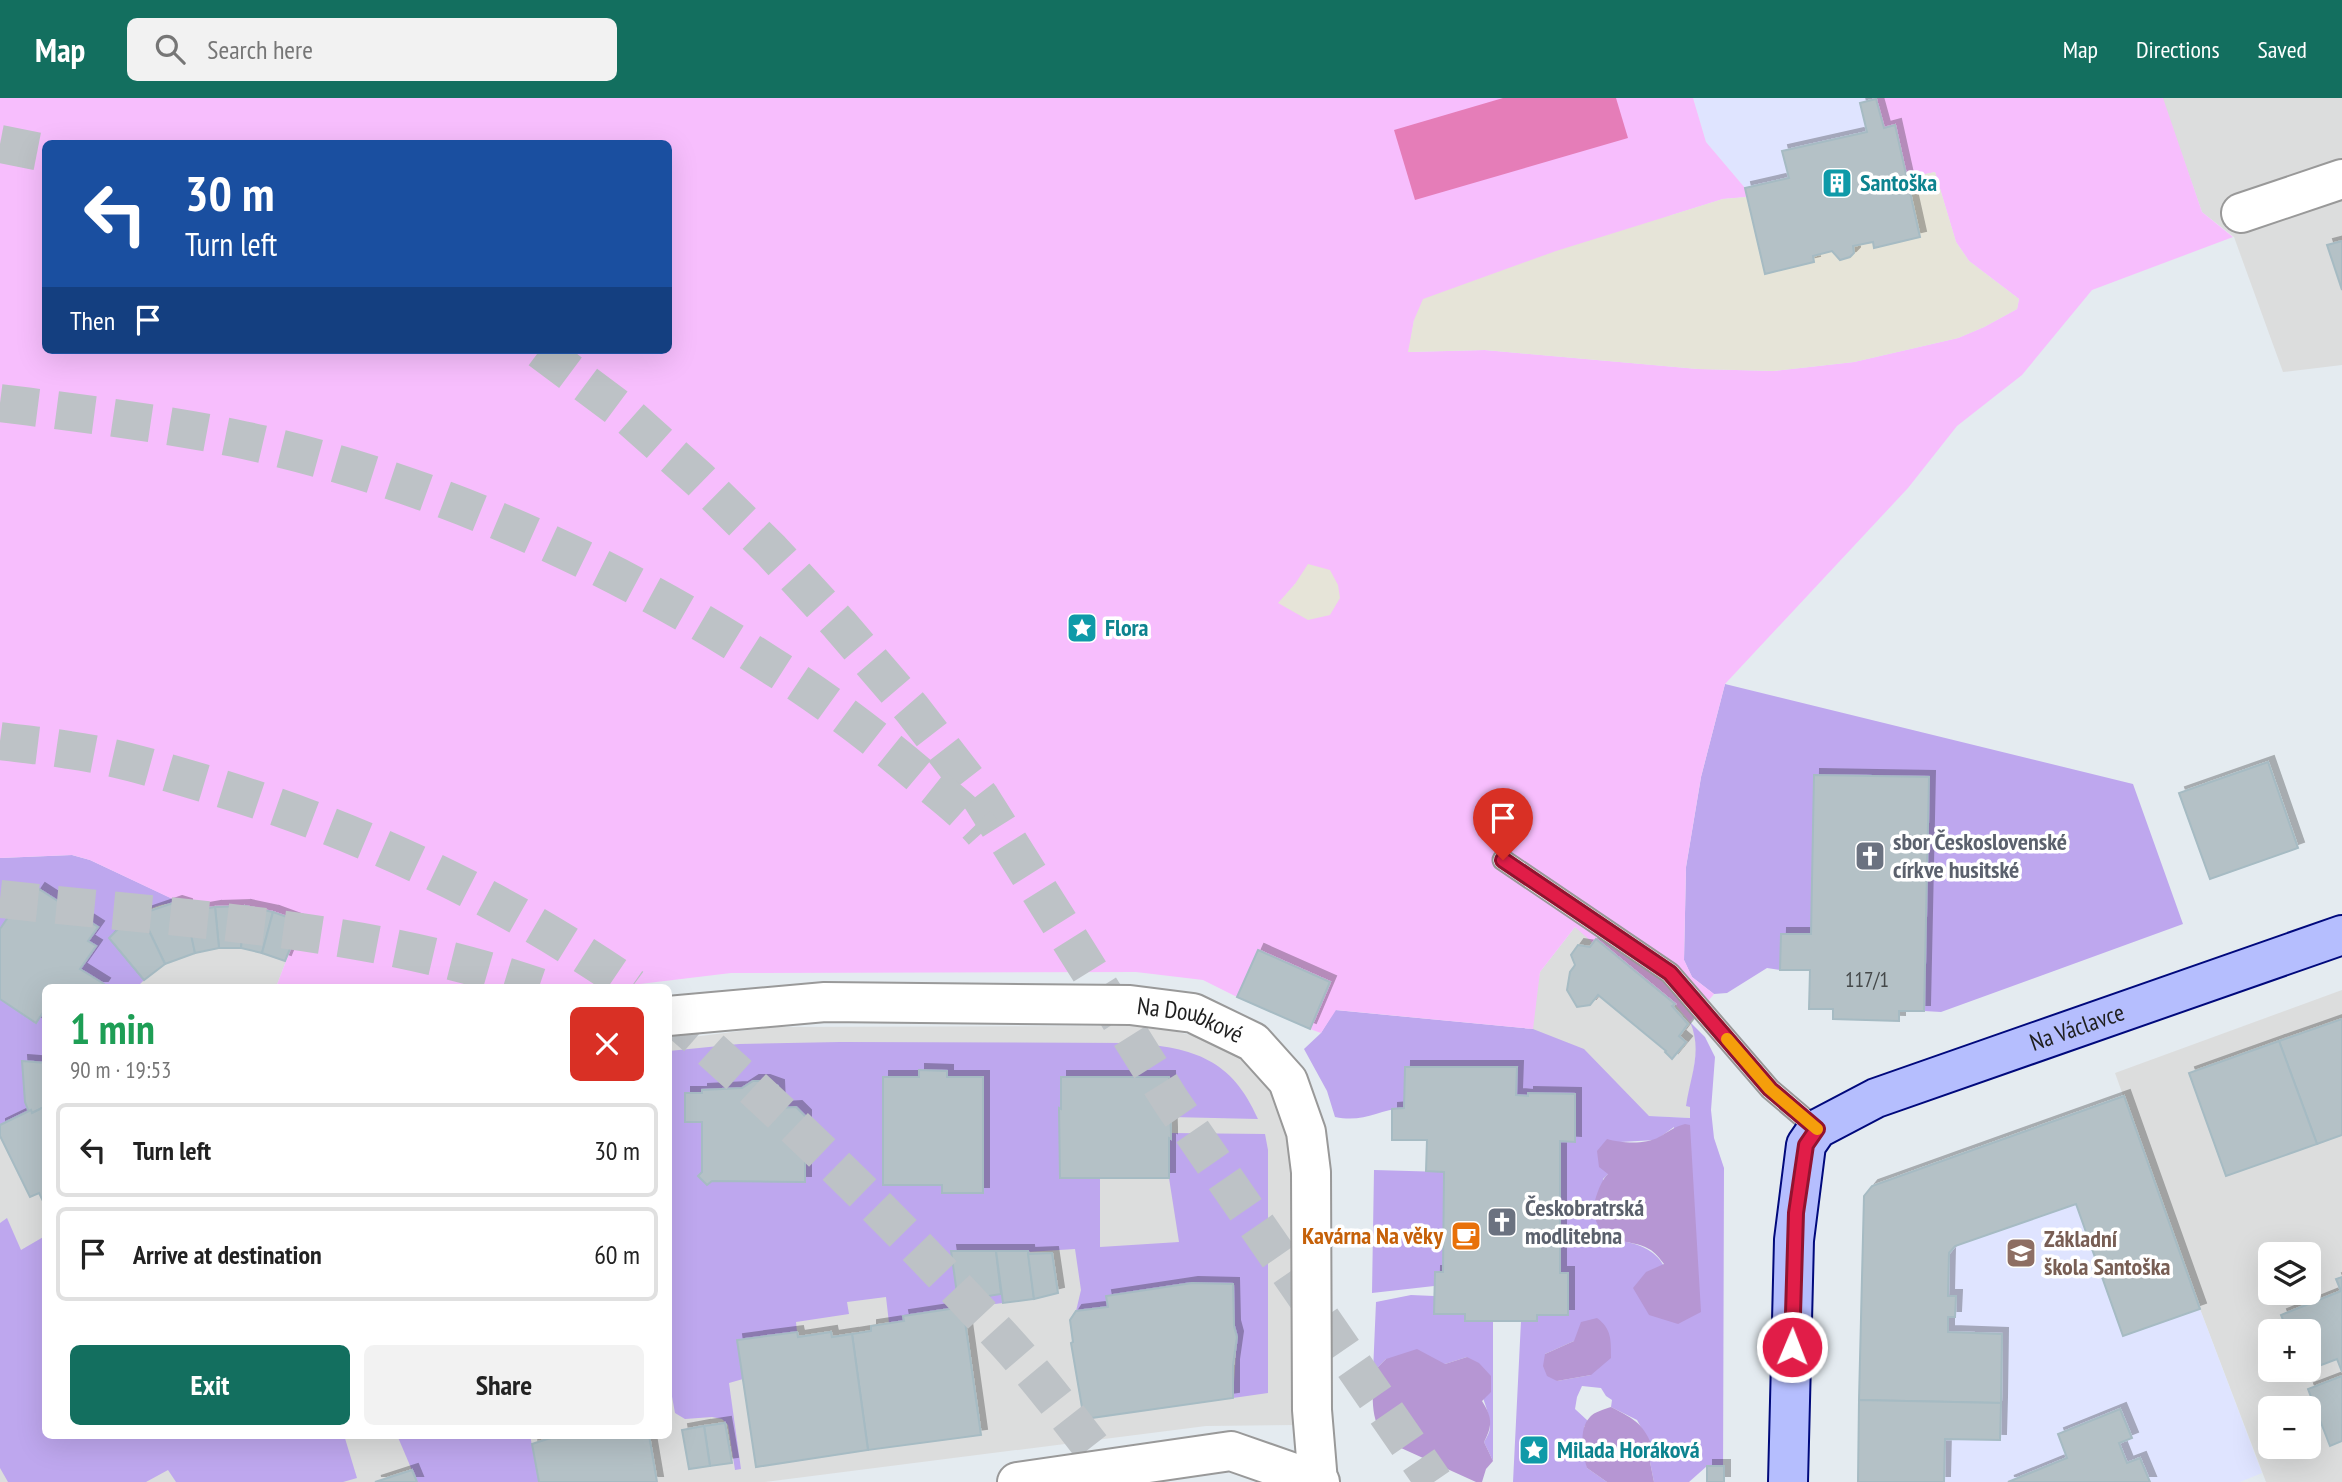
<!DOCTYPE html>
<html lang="en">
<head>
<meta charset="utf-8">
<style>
	body { margin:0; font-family:"PT Sans Narrow",sans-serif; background:#f2f2f2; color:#222; height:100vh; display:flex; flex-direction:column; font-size:26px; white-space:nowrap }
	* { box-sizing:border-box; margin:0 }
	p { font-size:23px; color:#767676 }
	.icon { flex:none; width:38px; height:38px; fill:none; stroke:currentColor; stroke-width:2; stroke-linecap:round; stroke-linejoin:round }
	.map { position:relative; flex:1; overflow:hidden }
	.side { position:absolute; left:42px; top:886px; width:630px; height:455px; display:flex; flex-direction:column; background:#fff; border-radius:10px; box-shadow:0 7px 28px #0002 }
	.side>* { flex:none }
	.guide { position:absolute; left:42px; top:42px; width:630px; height:214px; border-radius:10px; box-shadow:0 7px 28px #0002; background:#1a4fa0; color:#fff; overflow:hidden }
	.buttons { position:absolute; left:2258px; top:1144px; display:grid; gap:14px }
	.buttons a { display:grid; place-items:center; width:63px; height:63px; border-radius:10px; background:#fff; box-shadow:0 7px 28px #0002; font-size:35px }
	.pin { position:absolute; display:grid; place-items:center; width:60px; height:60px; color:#fff; margin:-72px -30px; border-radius:50% 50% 50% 0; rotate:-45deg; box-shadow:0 0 7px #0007 }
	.pin .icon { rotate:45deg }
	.me { position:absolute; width:77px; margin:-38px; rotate:1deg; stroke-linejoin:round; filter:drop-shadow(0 0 5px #0008) }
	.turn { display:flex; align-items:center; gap:24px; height:147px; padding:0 28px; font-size:32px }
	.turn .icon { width:91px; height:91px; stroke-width:2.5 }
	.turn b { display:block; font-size:49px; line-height:60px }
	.then { display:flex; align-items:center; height:66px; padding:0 28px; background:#0003; gap:14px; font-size:26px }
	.round { display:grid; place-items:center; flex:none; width:74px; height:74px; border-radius:10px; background:#f2f2f2 }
	.head { display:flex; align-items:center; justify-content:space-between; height:119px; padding:0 28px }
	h1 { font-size:42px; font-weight:800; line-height:52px; color:#1e9e55 }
	.cta { display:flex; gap:14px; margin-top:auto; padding:14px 28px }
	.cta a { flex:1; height:80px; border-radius:10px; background:#136f5f; color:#fff; font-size:28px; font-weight:800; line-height:80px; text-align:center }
	.cta a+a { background:#f2f2f2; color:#222 }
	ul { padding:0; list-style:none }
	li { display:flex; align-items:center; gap:21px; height:94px; margin:0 14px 10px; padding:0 14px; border:4px solid #e0e0e0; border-radius:10px }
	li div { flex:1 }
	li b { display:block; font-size:26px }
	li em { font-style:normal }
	header { display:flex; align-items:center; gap:42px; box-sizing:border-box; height:98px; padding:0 35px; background:#136f5f; color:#fff }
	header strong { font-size:33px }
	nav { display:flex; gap:38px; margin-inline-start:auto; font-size:24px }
	.search { width:490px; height:63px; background:#f2f2f2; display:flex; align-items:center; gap:18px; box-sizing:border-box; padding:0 24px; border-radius:10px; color:#767676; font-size:26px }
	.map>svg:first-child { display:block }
	.residential { fill:#dcdddd; fill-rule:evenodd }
	.education { fill:#dfe4ff }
	.grass { fill:#bea7ee; fill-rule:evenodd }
	.forest { fill:#b696d3 }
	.park { fill:#f7befd; fill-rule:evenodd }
	.pitch { fill:#e57db8 }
	.plaza { fill:#e6e4d8 }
	.building { fill:#b4c1c6; stroke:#a6bbc3; stroke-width:2; filter:url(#shadow) }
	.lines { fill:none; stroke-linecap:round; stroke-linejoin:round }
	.highway-tunnel { stroke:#bdc2c6; stroke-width:38; stroke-dasharray:38 19; stroke-linecap:butt }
	.lane-casing { stroke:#999; stroke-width:23 }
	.street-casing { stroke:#999; stroke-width:42 }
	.secondary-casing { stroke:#00097c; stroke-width:42 }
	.lane { stroke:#fff; stroke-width:19 }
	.street { stroke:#fff; stroke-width:38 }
	.secondary { stroke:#b5befe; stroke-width:38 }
	.route-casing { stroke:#92132f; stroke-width:18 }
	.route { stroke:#e11d48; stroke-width:12 }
	.slow { stroke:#f59e0b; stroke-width:12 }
	.labels { text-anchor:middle; stroke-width:7; stroke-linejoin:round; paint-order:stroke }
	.number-label { font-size:21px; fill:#444849 }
	.culture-label { font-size:24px; font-weight:bold; fill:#0d838f; stroke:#fff; text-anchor:start }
	.worship-label { font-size:24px; font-weight:bold; fill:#5b616d; stroke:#fff; text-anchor:start }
	.street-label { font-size:24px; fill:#1f1f1f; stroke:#fff }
	.food-label { font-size:24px; font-weight:bold; fill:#c56008; stroke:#fff; text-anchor:end }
	.education-label { font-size:24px; font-weight:bold; fill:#785e54; stroke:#fff; text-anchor:start }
</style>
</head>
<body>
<header>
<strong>Map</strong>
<div class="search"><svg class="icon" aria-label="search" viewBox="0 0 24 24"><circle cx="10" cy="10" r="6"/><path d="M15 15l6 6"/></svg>Search here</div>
<nav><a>Map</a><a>Directions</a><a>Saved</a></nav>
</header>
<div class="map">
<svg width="2342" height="1384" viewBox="0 0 2342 1384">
	<defs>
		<filter id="shadow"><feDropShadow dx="6" dy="-6" stdDeviation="0" flood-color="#0004"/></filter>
	</defs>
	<rect width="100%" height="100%" fill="#e4ebf0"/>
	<g class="residential">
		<polygon points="2162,0 2342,0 2342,267 2283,274 2234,139 2202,114"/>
		<polygon points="0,760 186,807 187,814 215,809 245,808 273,814 301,824 276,889 46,889 46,1337 668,1337 669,942 771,929 1151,928 1217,943 1264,979 1293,1040 1296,1327 1206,1328 765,1384 0,1384"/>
		<polygon points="1575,829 1596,841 1675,906 1690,924 1696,937 1696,955 1692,983 1690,1020 1649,1018 1525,948 1540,874"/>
		<path d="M2342,892V1384H2266L2200,1211L2115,975ZM2270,1157H2308V1195H2270ZM2270,1234H2308V1272H2270ZM2270,1311H2308V1349H2270Z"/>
	</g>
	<g class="education">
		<polygon points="1693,0 1879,0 1877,0 1895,27 1920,139 1854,155 1850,159 1840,162 1835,158 1813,158 1814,164 1765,176 1745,90 1706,44"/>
		<polygon points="2124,998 2200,1211 2262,1375 2240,1384 1859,1384 1864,1098 1872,1088"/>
	</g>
	<g class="grass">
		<polygon points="1725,586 2133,686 2183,826 1941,914 1924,913 1929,680 1814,677 1811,836 1781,836 1780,872 1767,870 1727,895 1714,896 1692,879 1684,862 1686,769 1701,679"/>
		<path d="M72,757L90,762L186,807C159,799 127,822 109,840L144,882L137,889H102L104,886L80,871L95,848L88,843L97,829L39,791L23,815L15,809L0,831V760Z"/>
		<polygon points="0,901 36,925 46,910 45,965 22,964 25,1004 29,1014 0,1027"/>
		<path d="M1335,912L1533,931L1584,951L1649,1018L1690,1020V1009L1686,1008C1690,979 1703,953 1690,924L1705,939L1715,959L1711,1012L1714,1040L1724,1070L1723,1384L1707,1368L1689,1384H1654L1650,1364L1654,1352L1637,1322L1611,1309L1612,1302L1606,1298L1601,1290L1582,1288L1577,1299L1575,1311L1588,1323L1584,1329L1587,1370L1607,1384H1513L1521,1223H1537V1217H1568L1560,1175V1043H1575V997H1516L1517,969H1405L1404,1010C1377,1012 1364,1025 1335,1019L1327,993L1304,951L1321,935ZM1674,1029L1678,1226C1668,1179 1673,1150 1616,1142L1603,1081L1609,1075L1620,1044L1656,1042ZM1574,1243L1591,1277L1557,1283L1545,1256Z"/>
		<path d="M840,944L1133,945C1194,950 1232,961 1258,1021L1171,1019V1014L1061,979V1011H1059L1061,1080H1100V1149L1179,1144L1169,1080V1040H1171V1035L1265,1036L1268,1052V1295L1233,1300L1237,1239L1234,1228L1233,1186L1192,1185L1108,1209L1076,1213L1081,1192L1075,1151L1027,1154L1034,1201L903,1218L904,1223L889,1225L886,1199L847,1204L849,1216L796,1224L797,1234L738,1242L743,1281L729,1285L741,1371L735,1372L728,1327L722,1321L712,1319L685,1321L675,1315L671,1293H669V953L739,946ZM919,972L946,973L947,979L983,980V1095H943L942,1087H883V979H919ZM753,983H764L778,988L779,1010L796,1009L707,1087L698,1078L702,1074V1024H685V995H702V992L743,990Z"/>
		<polygon points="1374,1072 1444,1074 1443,1174 1435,1174 1434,1188 1372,1195"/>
		<polygon points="7,1120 21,1152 45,1138 46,1337 344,1337 357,1380 343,1384 176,1384 168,1372 146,1384 8,1384 0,1370 0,1125"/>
		<path d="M1411,1197L1434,1198V1216H1465L1466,1223H1493V1363L1484,1344C1487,1339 1490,1334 1490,1329C1491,1314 1473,1276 1467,1259L1445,1266L1386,1261L1373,1274L1376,1204Z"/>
		<polygon points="397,1337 530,1337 539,1384 417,1384"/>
	</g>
	<g class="forest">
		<path d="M1685,1026L1690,1027L1701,1214L1678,1226L1649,1217L1633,1190L1646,1174L1664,1166C1660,1161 1655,1154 1649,1151C1639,1145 1628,1145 1617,1142C1598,1137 1590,1117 1596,1099C1599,1090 1602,1082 1608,1076L1599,1069L1597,1053L1607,1041C1621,1045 1645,1047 1659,1039C1668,1034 1674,1029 1685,1026Z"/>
		<path d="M1597,1220C1612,1231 1611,1243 1611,1260L1591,1277L1557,1283L1547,1278L1543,1268L1545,1256L1574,1243L1581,1224Z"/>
		<path d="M1417,1251L1445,1266L1467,1259L1479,1265L1491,1278V1294L1482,1303C1492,1319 1493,1327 1484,1344L1493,1363L1486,1371L1482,1384H1476L1390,1345C1369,1326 1373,1301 1373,1274L1386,1261Z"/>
		<path d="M1611,1309C1636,1322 1643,1325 1654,1352L1650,1364L1654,1384H1607L1587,1370C1583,1356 1578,1331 1590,1319C1594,1314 1605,1311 1611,1309Z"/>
	</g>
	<path class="park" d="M0,0H1693L1706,44L1745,90L1747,99L1723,101L1672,117L1414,222L1409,254L1485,252L1698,271L1774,273L1854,264L1958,240L1984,229L2017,211L2019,201L1969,163L1956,144L1935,74L1907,80L1894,27L1884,30L1876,1L1879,0H2163L2202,114L2233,139L2092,192L2022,277L1957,328L1908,390L1725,586L1701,679L1686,769L1684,862L1692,879L1714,896L1690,924L1675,906L1596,841L1593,845L1575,829L1540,874L1533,931L1336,912L1321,935L1310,931L1330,884L1258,852L1237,899L1203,882L1136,874L731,875L615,889H276L301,824C258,809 230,806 186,814L185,807L90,762L72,757L0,760ZM46,46H668V252H46ZM1295,486L1330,517L1279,505Z"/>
	<polygon class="pitch" points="1503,0 1616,0 1628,40 1415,102 1394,32"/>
	<g class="plaza">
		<polygon points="1935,74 1956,144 1969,163 2019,201 2017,211 1984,229 1958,240 1854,264 1774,273 1698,271 1485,252 1408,254 1414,222 1423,201 1556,153 1723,101 1747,99 1814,164 1813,158 1832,153 1840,162 1850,159 1854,155 1853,148 1873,144 1875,150 1920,139 1907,80"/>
		<polygon points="1308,466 1330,472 1338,487 1340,500 1330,517 1308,522 1278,505 1295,486"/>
	</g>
	<g class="building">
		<polygon points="1876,1 1884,30 1895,27 1920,139 1874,150 1873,144 1853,148 1854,155 1850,159 1840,162 1832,153 1813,158 1814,164 1765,176 1745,90 1789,80 1782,53 1867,34 1860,5"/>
		<polygon points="2342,143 2342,192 2327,147"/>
		<polygon points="2268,664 2298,750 2210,781 2179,695"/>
		<polygon points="1814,677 1929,679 1924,913 1899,913 1899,923 1833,921 1833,911 1809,911 1810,872 1780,872 1781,836 1811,836"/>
		<polygon points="39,791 98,829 88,843 96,848 80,871 104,886 102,889 46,889 46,910 36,925 0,901 0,831 15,809 23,815"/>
		<polygon points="176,804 186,807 195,855 165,866 141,816"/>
		<polygon points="245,808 241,850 219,850 215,809"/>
		<polygon points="245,808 273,814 262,855 241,850"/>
		<polygon points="215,809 219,850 195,855 186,814"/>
		<polygon points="273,814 301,824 285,863 262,855"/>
		<polygon points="141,816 165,866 144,882 109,840 120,829"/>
		<polygon points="1596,841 1675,906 1672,908 1688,926 1679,938 1686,944 1672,961 1665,954 1666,953 1598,897 1590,907 1577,909 1567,892 1570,874 1575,867 1571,857 1578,847 1590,849"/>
		<polygon points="1258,852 1330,884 1310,931 1237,899"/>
		<polygon points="2342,921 2342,1037 2317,1046 2279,943"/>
		<polygon points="2279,943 2317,1046 2226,1078 2189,975"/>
		<polygon points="22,963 46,965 46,1008 32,1015 29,1014 25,1004"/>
		<polygon points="1405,969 1517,969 1516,997 1528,998 1528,995 1575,996 1575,1044 1560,1043 1560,1175 1568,1175 1568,1217 1537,1217 1537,1223 1465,1223 1465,1216 1434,1216 1435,1174 1443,1174 1444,1074 1426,1073 1427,1042 1392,1042 1392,1011 1404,1010"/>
		<polygon points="919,972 947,973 947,979 983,979 983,1095 942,1095 942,1087 883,1087 883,979 919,979"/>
		<polygon points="1061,979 1169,979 1171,1035 1171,1041 1169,1040 1169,1080 1060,1080 1059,1010 1061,1011"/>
		<polygon points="753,983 764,983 778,988 779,1010 796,1009 805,1018 805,1084 712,1083 707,1087 698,1078 702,1074 702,1024 685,1024 685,995 702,995 702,992 742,990"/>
		<polygon points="2124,998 2200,1211 2123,1238 2076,1106 1955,1148 1949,1155 1948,1198 1956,1198 1955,1219 1948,1219 1948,1234 2002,1236 2001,1305 1859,1302 1864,1098 1872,1088"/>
		<polygon points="46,1008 46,1109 39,1095 30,1099 0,1038 0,1027 31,1012 32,1015"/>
		<polygon points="951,1153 996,1153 1001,1196 958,1203"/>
		<polygon points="996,1153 1028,1153 1034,1201 1003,1205"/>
		<polygon points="1052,1155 1058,1195 1034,1201 1028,1156"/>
		<polygon points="2342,1179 2342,1274 2337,1261 2308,1272 2308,1234 2288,1234 2281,1217 2341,1193 2336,1181"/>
		<polygon points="1192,1185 1233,1186 1234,1228 1237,1239 1233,1267 1233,1300 1084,1321 1071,1245 1073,1244 1070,1222 1076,1213 1108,1209 1106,1198"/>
		<polygon points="963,1209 981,1337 868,1352 852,1236 871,1233 871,1228 904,1223 903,1218"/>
		<polygon points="797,1234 798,1239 831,1234 832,1239 852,1236 868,1352 756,1369 737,1242"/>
		<polygon points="2342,1278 2342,1343 2330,1348 2308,1291"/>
		<polygon points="1859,1302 2001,1305 2000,1342 1945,1341 1944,1384 1858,1384"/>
		<polygon points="2120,1311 2132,1340 2119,1345 2127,1365 2140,1360 2150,1384 2008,1384 2067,1360 2058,1336"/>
		<polygon points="725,1325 732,1365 710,1368 704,1328"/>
		<polygon points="704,1328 710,1368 689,1371 682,1332"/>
		<polygon points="560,1337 649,1337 657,1384 539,1384 532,1346"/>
		<rect x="1707" y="1368" width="17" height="16"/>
		<polygon points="412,1372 417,1384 375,1384"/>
	</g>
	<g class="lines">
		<g class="highway-tunnel">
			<polyline points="0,46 46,55"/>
			<polyline points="540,252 626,316 700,382 771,452 839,526 912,611 981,700 1171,1003 1434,1384"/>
			<path d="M0,305C78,315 156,324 234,340C425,380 608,462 772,568C826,602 877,641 926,683C946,699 966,715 983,734"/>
			<path d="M0,643C23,646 46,648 69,652C114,658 159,672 203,685C355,730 501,798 632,889"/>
			<path d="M0,801C181,821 366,829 539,889"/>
			<path d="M668,914C787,1017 900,1128 1006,1244C1046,1288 1082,1338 1119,1384"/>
		</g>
		<g class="lane-casing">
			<polyline id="lane" points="1503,762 1670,875 1770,991 1817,1031"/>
		</g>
		<g class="street-casing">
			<g id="street">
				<polyline points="2241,115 2342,81"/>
				<path id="s1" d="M668,918L825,904L1130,907L1193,915L1253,944L1288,983L1306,1034L1311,1074L1312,1312L1318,1384"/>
				<polyline points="1017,1384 1231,1353 1320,1384"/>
			</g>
		</g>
		<g class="secondary-casing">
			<g id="secondary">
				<path id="s2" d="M1788,1384L1794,1142L1806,1047L1817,1031L1876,1000L2342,837"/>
			</g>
		</g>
		<use href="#lane" class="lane"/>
		<use href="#street" class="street"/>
		<use href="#secondary" class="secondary"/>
	</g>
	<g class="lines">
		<g class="route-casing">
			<polyline id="route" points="1503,762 1670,875 1770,991 1817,1031 1806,1047 1796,1115 1792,1249"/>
		</g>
		<use href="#route" class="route"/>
		<polyline class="slow" points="1727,941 1770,991 1817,1031"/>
	</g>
	<defs>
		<g id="building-square" transform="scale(1.575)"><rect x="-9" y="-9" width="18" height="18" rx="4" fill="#0f9aa8" stroke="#fff"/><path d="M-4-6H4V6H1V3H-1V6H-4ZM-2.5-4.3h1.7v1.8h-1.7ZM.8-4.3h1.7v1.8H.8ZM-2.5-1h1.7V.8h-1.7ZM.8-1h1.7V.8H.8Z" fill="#fff"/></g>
		<g id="sight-square" transform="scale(1.575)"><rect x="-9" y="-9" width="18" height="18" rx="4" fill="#0f9aa8" stroke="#fff"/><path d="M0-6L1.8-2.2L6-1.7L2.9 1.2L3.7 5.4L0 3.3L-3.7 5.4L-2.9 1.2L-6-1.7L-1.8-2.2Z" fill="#fff"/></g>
		<g id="church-square" transform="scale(1.575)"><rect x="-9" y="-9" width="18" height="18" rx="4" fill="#6b7280" stroke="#fff"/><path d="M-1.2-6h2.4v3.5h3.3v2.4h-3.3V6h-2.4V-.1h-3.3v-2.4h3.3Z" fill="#fff"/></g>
		<g id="cafe-square" transform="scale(1.575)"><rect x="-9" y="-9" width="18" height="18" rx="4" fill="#e8710a" stroke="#fff"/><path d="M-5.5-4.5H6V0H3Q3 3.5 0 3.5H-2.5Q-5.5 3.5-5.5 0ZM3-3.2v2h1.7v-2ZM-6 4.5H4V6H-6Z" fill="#fff"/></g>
		<g id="school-square" transform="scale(1.575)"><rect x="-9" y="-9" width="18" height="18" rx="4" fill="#8d6e63" stroke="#fff"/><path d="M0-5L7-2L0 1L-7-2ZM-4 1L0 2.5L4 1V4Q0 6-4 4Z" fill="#fff"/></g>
	</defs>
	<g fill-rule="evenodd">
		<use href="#building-square" x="1837" y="85"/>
		<use href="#sight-square" x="1082" y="530"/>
		<use href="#church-square" x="1870" y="758"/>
		<use href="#church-square" x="1502" y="1124"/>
		<use href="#cafe-square" x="1466" y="1138"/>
		<use href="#school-square" x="2021" y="1155"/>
		<use href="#sight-square" x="1534" y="1352"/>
	</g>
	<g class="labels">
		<g class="number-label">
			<text x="1867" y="889">117/1</text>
		</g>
		<g class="culture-label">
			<text x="1860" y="93">Santoška</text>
			<text x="1105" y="538">Flora</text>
			<text x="1557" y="1360">Milada Horáková</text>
		</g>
		<g class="worship-label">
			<text x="1893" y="752">sbor Československé<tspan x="1893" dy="28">církve husitské</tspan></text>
			<text x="1525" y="1118">Českobratrská<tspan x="1525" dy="28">modlitebna</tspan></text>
		</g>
		<g class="street-label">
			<text dy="8" stroke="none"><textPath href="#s1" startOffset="525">Na Doubkové</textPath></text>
			<text dy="8" stroke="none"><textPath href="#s2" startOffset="637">Na Václavce</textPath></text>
		</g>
		<g class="food-label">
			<text x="1443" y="1146">Kavárna Na věky</text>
		</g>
		<g class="education-label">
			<text x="2044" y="1149">Základní<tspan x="2044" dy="28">škola Santoška</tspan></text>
		</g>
	</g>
</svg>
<div class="buttons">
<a><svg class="icon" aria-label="layers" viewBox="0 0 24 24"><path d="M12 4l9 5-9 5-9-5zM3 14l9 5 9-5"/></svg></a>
<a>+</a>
<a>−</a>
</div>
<div class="pin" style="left:1503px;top:762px;background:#d93025"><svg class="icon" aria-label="arrive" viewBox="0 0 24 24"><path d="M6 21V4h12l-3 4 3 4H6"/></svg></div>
<svg class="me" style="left:1792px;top:1249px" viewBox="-20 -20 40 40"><circle r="17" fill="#e11d48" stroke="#fff" stroke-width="3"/><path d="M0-11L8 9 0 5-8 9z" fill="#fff"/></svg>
<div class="guide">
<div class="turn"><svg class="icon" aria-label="left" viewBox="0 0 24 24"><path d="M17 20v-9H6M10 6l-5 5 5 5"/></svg><div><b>30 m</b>Turn left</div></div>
<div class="then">Then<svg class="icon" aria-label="arrive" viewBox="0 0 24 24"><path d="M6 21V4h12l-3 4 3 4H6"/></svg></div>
</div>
<section class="side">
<div class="head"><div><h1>1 min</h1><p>90 m · 19:53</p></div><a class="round" style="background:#d93025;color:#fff"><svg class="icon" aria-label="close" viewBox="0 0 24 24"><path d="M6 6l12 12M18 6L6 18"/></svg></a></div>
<ul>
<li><svg class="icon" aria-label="left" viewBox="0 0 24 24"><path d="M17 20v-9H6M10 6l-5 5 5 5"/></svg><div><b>Turn left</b></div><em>30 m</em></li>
<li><svg class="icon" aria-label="arrive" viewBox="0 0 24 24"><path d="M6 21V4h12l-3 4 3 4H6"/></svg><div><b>Arrive at destination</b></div><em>60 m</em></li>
</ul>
<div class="cta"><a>Exit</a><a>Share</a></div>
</section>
</div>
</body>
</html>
